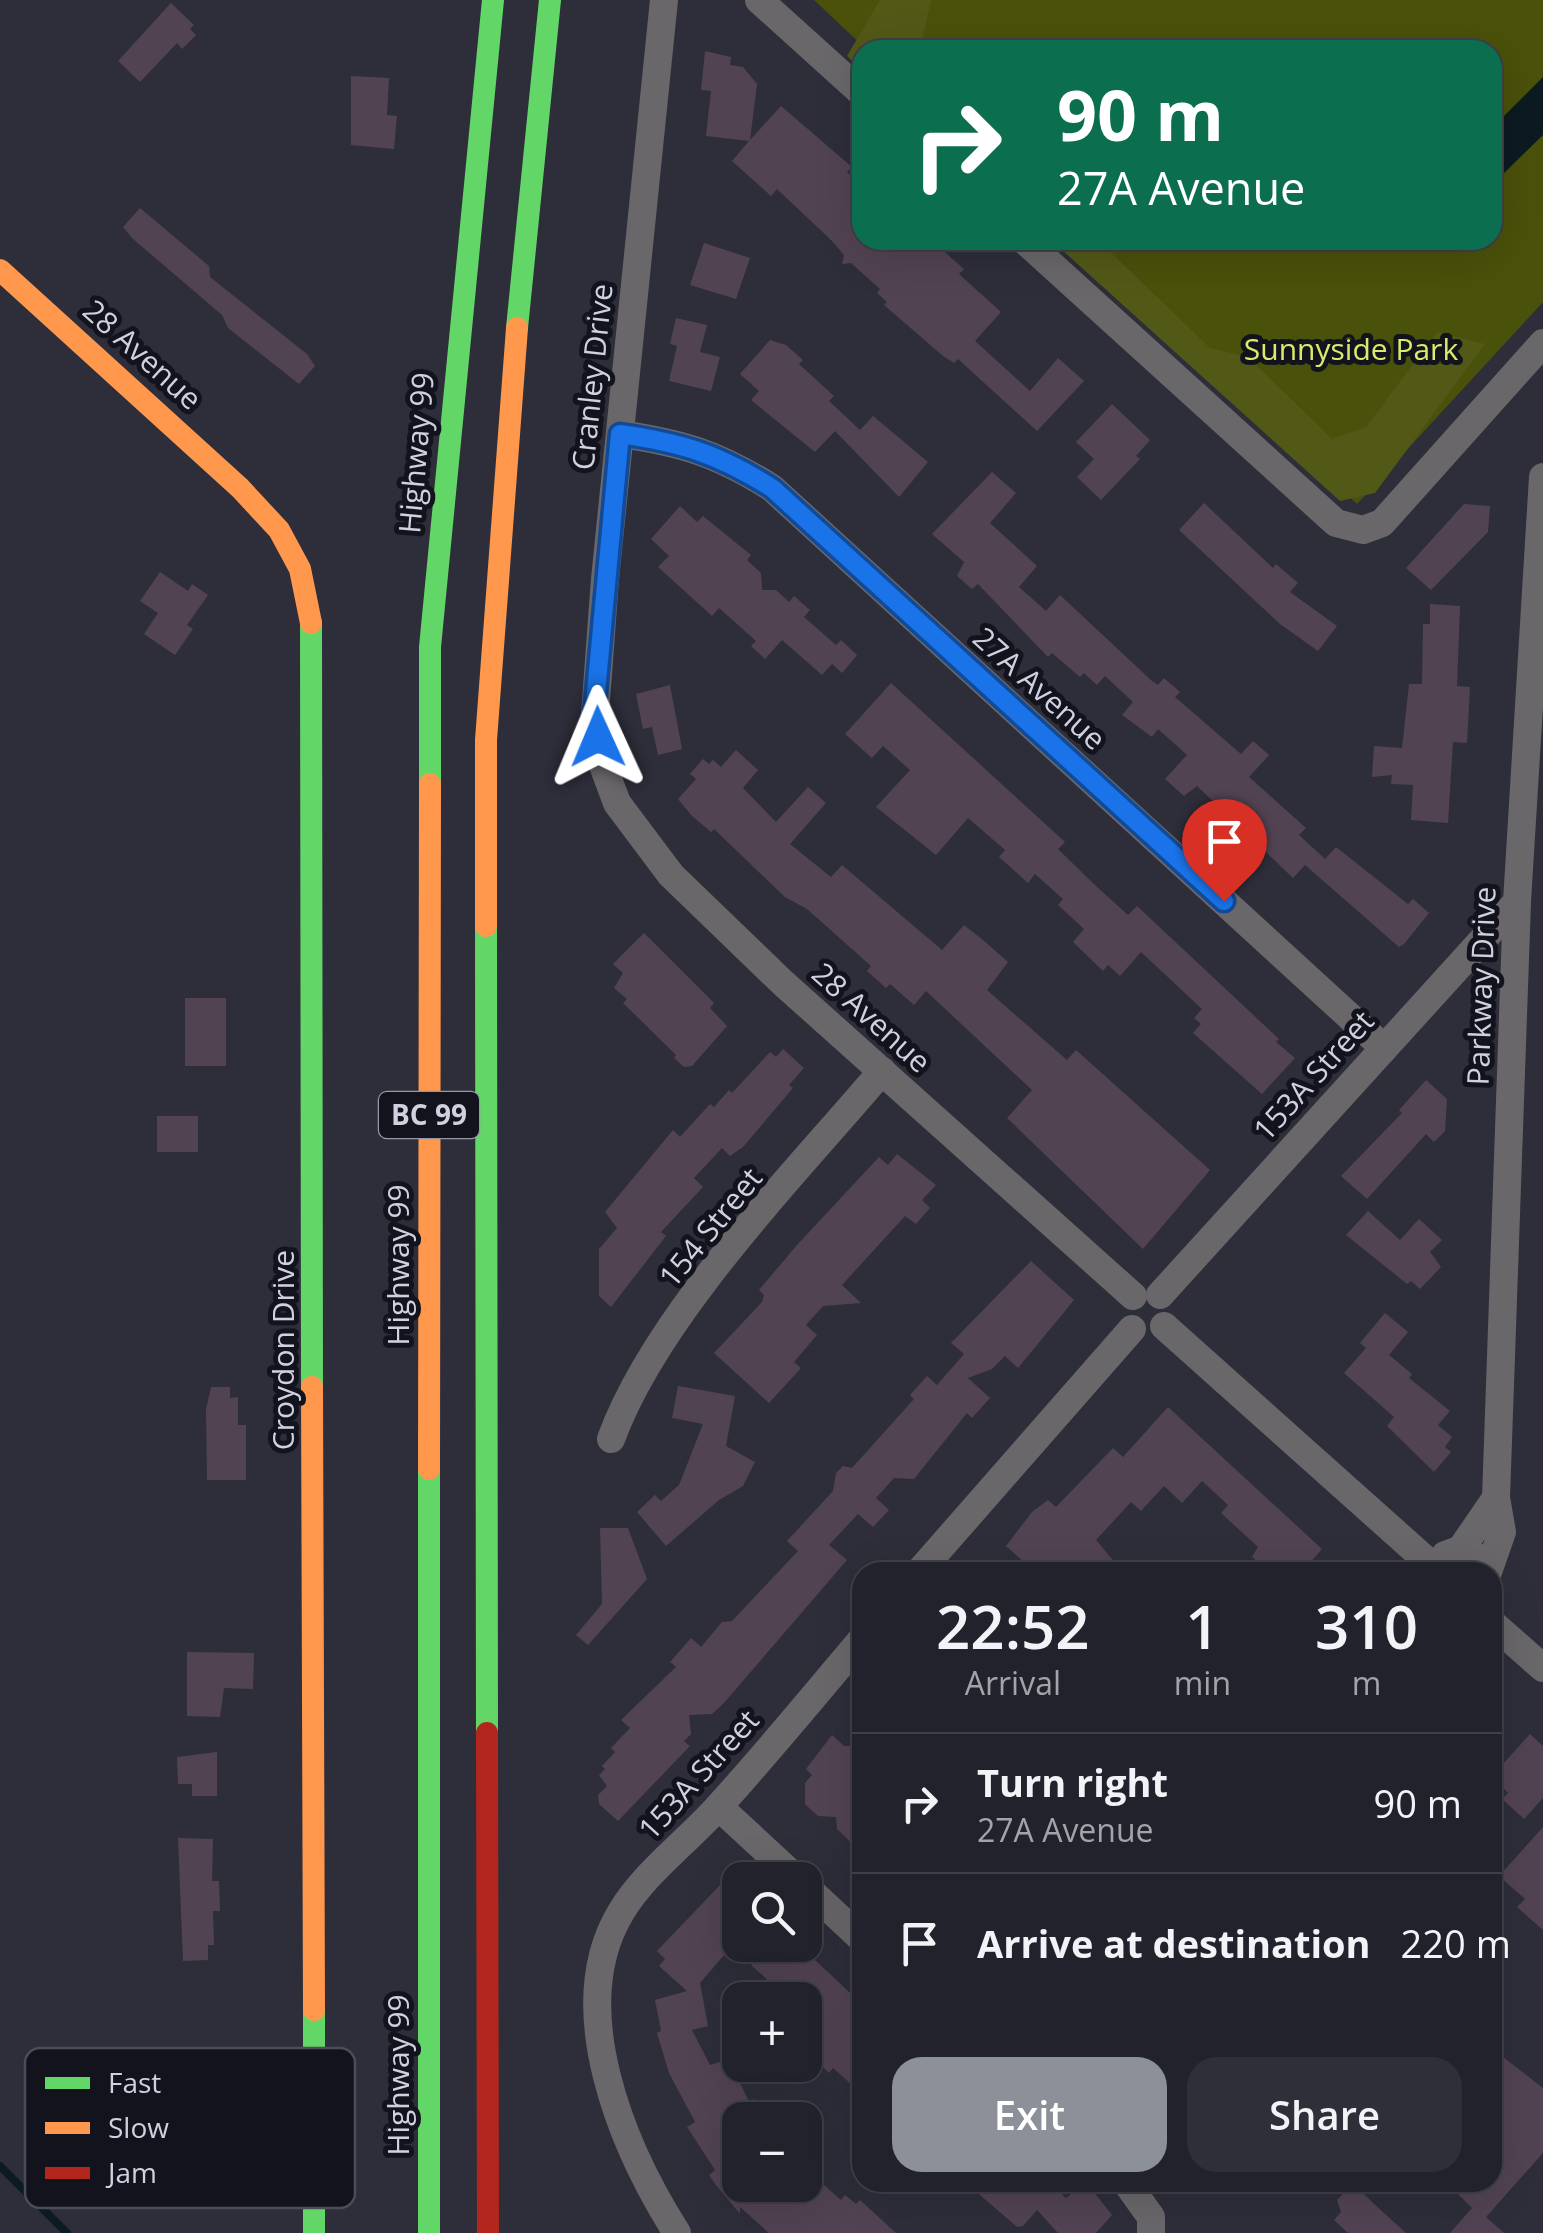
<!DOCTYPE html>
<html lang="en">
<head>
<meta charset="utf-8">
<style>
	body { margin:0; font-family:"Open Sans",sans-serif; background:#2e2f38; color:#f1f3f6; height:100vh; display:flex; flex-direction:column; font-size:38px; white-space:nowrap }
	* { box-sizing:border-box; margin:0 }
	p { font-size:32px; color:#a2a4a9 }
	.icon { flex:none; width:55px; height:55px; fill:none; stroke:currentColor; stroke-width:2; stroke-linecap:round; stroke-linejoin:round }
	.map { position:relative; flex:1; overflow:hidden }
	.sheet { position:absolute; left:852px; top:1562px; width:650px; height:630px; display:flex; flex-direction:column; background:#22222c; border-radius:30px; box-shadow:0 10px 40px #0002,0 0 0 2px #3f3f48 }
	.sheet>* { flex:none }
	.banner { position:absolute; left:852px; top:40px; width:650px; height:210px; border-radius:30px; box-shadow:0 10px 40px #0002,0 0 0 2px #3f3f48; background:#0b6e4f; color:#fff; overflow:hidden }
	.controls { position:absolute; left:722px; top:1862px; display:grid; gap:20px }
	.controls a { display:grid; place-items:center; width:100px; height:100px; border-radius:20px; background:#22222c; box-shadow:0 10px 40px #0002,0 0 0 2px #3f3f48; font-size:50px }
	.pin { position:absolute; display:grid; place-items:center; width:85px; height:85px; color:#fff; margin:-102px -42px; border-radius:50% 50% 50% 0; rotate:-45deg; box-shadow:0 0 10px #0007 }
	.pin .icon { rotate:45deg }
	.me { position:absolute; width:110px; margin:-55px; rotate:359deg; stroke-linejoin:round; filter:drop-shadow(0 0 8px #0008) }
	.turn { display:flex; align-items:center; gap:35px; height:210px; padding:0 40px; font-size:45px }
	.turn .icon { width:130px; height:130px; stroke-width:2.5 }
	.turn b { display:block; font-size:70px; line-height:85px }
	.eta { display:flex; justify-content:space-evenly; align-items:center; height:170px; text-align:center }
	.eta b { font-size:60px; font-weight:600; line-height:70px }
	.cta { display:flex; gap:20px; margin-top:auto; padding:20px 40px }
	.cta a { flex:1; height:115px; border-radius:30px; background:#8c9099; color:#fff; font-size:40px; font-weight:600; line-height:115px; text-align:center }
	.cta a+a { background:#2e2f38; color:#f1f3f6 }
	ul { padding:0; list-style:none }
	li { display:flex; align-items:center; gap:30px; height:140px; padding:0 40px; border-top:2px solid #3f3f48 }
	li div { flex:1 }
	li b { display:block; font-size:38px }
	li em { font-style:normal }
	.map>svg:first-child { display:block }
	.green { fill:#4a510a }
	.forest { fill:#525917 }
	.water { fill:#0c1a21 }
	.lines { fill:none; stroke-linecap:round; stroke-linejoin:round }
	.stream { stroke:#0c1a21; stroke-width:8 }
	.building { fill:#524352 }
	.street { stroke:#6a676a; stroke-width:28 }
	.fast { stroke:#63d668; stroke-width:22 }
	.slow { stroke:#ff974d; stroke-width:22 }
	.jam { stroke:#b3261e; stroke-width:22 }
	.route-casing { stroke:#114b97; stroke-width:25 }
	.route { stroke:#1a73e8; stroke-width:18 }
	.labels { text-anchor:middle; stroke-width:10; stroke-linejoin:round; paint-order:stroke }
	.shield { fill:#12131d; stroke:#9698a6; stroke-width:2.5 }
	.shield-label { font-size:28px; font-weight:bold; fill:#cfd1e0 }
	.park-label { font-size:30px; fill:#daea6a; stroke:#12131d }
	.street-label { font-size:30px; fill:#cfd1e0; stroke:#12131d }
	.key { fill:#12131d; stroke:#4b4c58; stroke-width:2.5 }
	.key-label { font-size:28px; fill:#cfd1e0 }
</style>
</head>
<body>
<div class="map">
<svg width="1543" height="2233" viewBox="0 0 1543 2233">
	<rect width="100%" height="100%" fill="#2d2e3a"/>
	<polygon class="green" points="814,0 1543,0 1543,302 1357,504 1072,240 1492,240 1492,50 867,50"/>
	<g class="forest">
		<polygon points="880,0 931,0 920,50 862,50 862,70 847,56"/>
		<polygon points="1051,240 1098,240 1210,348 1248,357 1332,439 1366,427 1437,332 1485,344 1375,493 1340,501"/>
	</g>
	<polygon class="water" points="1543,77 1543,135 1499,178 1493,171 1493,127"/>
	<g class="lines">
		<polyline class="stream" points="0,2166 67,2233"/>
	</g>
	<g class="building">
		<polygon points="171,3 194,25 190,29 196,35 182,49 177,43 140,82 118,61"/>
		<polygon points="705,51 731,57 730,65 743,67 757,84 750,140 781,106 852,167 847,172 862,187 862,240 915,240 920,244 931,240 964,269 959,274 1001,312 975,341 1030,391 1058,358 1084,381 1037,431 958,359 954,363 943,356 884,305 887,302 877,293 880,289 851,263 842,264 844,255 831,240 777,189 771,196 732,161 749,141 706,136 711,91 701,90"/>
		<polygon points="351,76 389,78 387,115 397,116 394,149 351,145"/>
		<polygon points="140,208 209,266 210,277 307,354 315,366 299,384 228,328 222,315 132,238 123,227"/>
		<polygon points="704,243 750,258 736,299 690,285"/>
		<polygon points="676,318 707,325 700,352 720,357 711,391 669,381 677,346 670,344"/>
		<polygon points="770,340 786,345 803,360 799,364 834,396 829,401 860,430 873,416 928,462 899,497 835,431 815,452 751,400 759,391 740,374"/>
		<polygon points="1112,404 1150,440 1136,456 1140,459 1101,500 1077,477 1094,459 1076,442"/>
		<polygon points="992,472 1016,493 990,523 1037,566 1019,587 1046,611 1060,595 1152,681 1158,685 1164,678 1180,692 1175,697 1241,754 1253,741 1269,755 1249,777 1306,828 1299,835 1325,859 1336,847 1408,904 1413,899 1429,913 1404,944 1399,947 1305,865 1293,878 1197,786 1184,796 1165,779 1187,755 1158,729 1152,737 1122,715 1133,702 1105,676 1097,685 1084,673 1080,677 1052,653 1048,657 978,584 972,589 957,576 964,562 932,534"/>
		<polygon points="1204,503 1273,568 1276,564 1298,583 1290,592 1337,626 1318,651 1280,624 1179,530"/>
		<polygon points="1464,504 1490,506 1488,532 1431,590 1406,568"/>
		<polygon points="680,506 697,522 703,516 751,555 747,560 761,573 762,590 776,590 789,602 794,596 810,610 804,617 836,645 841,640 857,655 842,673 832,664 822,675 782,640 765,659 751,646 756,641 719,608 712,616 658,567 669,556 651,539"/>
		<polygon points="160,572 188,591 192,584 208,595 187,625 193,629 175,655 144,634 158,613 140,601"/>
		<polygon points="1430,604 1460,606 1457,686 1470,687 1467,743 1453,742 1448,823 1411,820 1413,785 1391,784 1392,775 1372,777 1374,746 1402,748 1409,684 1422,684 1423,624 1430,624"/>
		<polygon points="891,683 1065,842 1058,849 1096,886 1128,915 1137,906 1279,1039 1276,1042 1295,1058 1262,1094 1193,1033 1201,1024 1194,1018 1202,1009 1141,952 1120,976 1108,965 1103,971 1073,942 1084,929 1058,905 1063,899 1035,874 1028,883 999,857 1005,850 968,818 936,855 876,807 910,770 883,746 872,758 845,734"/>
		<polygon points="670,685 682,749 658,755 652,727 643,729 636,694"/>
		<polygon points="736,750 758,770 743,788 776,822 808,787 826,803 790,844 831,877 842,865 942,950 964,925 983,940 1008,962 987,990 1067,1060 1076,1050 1210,1170 1143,1249 1007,1118 1032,1090 926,991 914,1005 890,984 886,988 867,971 871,966 807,909 785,897 714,829 711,832 692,816 678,799 696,779 690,774 703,759 709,764 713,760 721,767"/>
		<polygon points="644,933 714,1003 710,1008 727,1026 692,1066 684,1067 674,1058 676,1055 623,1003 627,999 614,988 623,973 613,964"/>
		<rect x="185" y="998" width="41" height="68"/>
		<polygon points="783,1049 804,1068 789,1085 793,1088 743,1147 730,1156 722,1148 694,1178 703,1187 661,1232 666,1236 611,1307 599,1296 599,1249 617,1228 605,1212 673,1130 680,1137 710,1104 714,1107 729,1090 732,1093 770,1052 776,1057"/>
		<polygon points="1426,1080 1447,1099 1445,1131 1434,1142 1426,1134 1367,1199 1341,1176 1402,1113 1399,1110"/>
		<rect x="157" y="1116" width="41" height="36"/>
		<polygon points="897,1154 936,1185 922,1200 930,1208 916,1224 905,1216 842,1285 861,1303 823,1306 806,1325 817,1335 794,1362 801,1368 769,1403 714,1353 762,1302 764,1295 759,1290 797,1245 879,1157 888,1165"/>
		<polygon points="1368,1211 1400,1240 1419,1219 1442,1240 1430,1252 1441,1267 1420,1289 1411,1281 1407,1284 1346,1235"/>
		<polygon points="1031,1261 1074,1300 1018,1368 1005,1356 992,1369 968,1378 990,1398 972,1418 967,1413 914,1479 894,1478 876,1498 889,1510 873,1527 858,1514 829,1545 847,1560 724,1703 712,1714 689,1715 691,1734 684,1741 690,1746 618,1821 599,1804 598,1795 607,1786 599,1775 605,1769 602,1766 615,1752 611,1748 630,1728 621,1720 676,1667 670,1662 691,1638 701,1647 722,1622 732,1621 798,1551 787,1541 833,1491 836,1473 843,1466 852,1468 914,1399 910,1395 927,1376 937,1385 964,1354 951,1343"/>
		<polygon points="1385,1313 1408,1332 1389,1355 1412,1374 1409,1378 1450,1411 1438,1425 1452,1437 1445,1447 1451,1452 1434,1472 1387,1426 1394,1417 1344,1373 1366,1348 1360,1343"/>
		<polygon points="678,1386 735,1396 726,1446 755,1462 743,1486 719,1500 666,1546 637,1512 655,1495 661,1501 679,1485 703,1424 672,1418"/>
		<polygon points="211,1387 230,1387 230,1398 238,1397 238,1425 246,1425 246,1480 207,1480 206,1409"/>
		<polygon points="1168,1407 1322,1549 1302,1572 1270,1572 1252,1557 1258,1547 1221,1513 1228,1505 1202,1481 1182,1503 1164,1486 1141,1511 1131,1502 1096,1540 1123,1572 1035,1572 1006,1546 1032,1512 1048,1500 1056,1507 1113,1448 1123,1457"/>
		<polygon points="600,1528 628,1528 647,1579 588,1645 576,1635 602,1604"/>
		<polygon points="187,1652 254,1653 253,1689 224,1688 220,1717 187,1716"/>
		<polygon points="1530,1734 1543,1746 1543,1798 1524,1819 1502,1799 1508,1793 1492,1776"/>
		<polygon points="832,1735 844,1746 862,1746 862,1853 837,1829 836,1817 818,1816 805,1804 805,1783 812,1775 806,1769"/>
		<polygon points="217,1752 217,1796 192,1796 192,1784 178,1784 177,1757"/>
		<polygon points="1543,1827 1543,1930 1517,1907 1525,1899 1499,1876"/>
		<polygon points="178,1838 213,1839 212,1881 219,1881 220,1911 213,1911 214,1945 208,1945 208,1960 183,1961"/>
		<polygon points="740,1864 740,1955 731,1947 700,1983 708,2026 692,2030 710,2065 729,2059 749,2102 754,2099 768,2120 740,2120 740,2185 805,2185 810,2173 841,2200 845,2195 856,2204 860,2200 896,2233 769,2233 740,2207 740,2214 716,2185 709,2175 715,2170 687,2127 695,2122 669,2073 657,2033 661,2031 655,2000 687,1991 659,1966 665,1959 657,1951"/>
		<polygon points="769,1945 799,1945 862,2004 862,2094 833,2068 829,2073 805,2049 805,2000 750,2000 767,1979 751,1965"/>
		<polygon points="1503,2057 1543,2088 1543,2153 1486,2217 1504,2233 1450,2233 1472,2208 1446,2182 1492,2182 1492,2069"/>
		<polygon points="965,2182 1048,2182 1066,2198 1086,2182 1112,2215 1096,2233 1058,2233 1037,2210 1023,2226 1017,2227"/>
		<polygon points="1353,2183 1372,2202 1406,2233 1348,2233 1334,2220 1341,2212 1337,2200"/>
	</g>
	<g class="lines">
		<g class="street">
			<polyline points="664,0 605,579 595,714 601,760 617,803 671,875 783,983 1133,1296"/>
			<polyline points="759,0 862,93"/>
			<polyline points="1024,240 1336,523 1363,530 1382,523 1543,343"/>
			<path d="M620,434C683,443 718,454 772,488L1384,1048"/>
			<polyline points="1160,1295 1517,902"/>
			<polyline points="1164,1326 1436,1569"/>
			<path d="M611,1439C656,1315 795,1174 882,1071"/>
			<polyline points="1461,1549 1496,1498"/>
			<polyline points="919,1572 1132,1329"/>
			<polyline points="1436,1572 1445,1555 1461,1549 1482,1560 1486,1572"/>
			<polyline points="1488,1572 1502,1532 1496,1498 1517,902 1543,477"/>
			<polyline points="1492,1623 1543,1668"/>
			<polyline points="719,1807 798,1880"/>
			<polyline points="805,1886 862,1939"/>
			<polyline points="1126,2182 1151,2217 1151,2233"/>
			<path d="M677,2233C623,2148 563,2008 621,1912C645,1872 688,1841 719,1806C768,1752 815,1695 862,1639"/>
		</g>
		<g class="fast">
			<polyline points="517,328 550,0"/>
			<polyline points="311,623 312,1387"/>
			<polyline points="430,784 430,647 493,0"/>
			<polyline points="486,926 487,1733"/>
			<polyline points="314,2010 314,2233"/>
			<polyline points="429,2233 429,1469"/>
		</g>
		<g class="slow">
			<polyline points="0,270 240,488 279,530 300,569 311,623"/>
			<polyline points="486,926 486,740 517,328"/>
			<polyline points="312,1387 314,2010"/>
			<polyline points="429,1469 430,784"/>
		</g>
		<polyline class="jam" points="487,1733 488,2233"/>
	</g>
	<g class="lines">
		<g class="route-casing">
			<path id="route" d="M598,737L594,714L620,434C683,443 718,454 772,488L1224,901"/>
		</g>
		<use href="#route" class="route"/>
	</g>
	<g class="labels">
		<rect class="shield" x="379" y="1092" width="100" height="46" rx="8"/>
		<g class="shield-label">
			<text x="429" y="1125">BC 99</text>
		</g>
		<g class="park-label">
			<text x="1351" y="360">Sunnyside Park</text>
		</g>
		<g class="street-label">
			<text transform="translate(142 355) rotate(42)" y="10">28 Avenue</text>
			<text transform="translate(593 377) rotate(-84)" y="10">Cranley Drive</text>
			<text transform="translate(417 453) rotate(-85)" y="10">Highway 99</text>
			<text transform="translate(1039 689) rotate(42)" y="10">27A Avenue</text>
			<text transform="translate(1482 986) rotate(-88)" y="10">Parkway Drive</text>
			<text transform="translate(871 1018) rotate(42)" y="10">28 Avenue</text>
			<text transform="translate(1314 1076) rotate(-48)" y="10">153A Street</text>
			<text transform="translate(711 1228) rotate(-51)" y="10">154 Street</text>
			<text transform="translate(399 1265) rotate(-90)" y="10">Highway 99</text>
			<text transform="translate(284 1350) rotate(-90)" y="10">Croydon Drive</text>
			<text transform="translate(699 1775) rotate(-48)" y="10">153A Street</text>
			<text transform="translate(399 2075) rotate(-90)" y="10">Highway 99</text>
		</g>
	</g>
	<rect x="25" y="2048" width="330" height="160" rx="15" class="key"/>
	<rect x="45" y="2077" width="45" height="12" fill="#63d668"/>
	<rect x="45" y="2122" width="45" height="12" fill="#ff974d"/>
	<rect x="45" y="2167" width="45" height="12" fill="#b3261e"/>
	<g class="key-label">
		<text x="108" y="2093">Fast</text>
		<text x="108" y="2138">Slow</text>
		<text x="108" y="2183">Jam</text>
	</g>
</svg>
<div class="controls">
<a><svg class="icon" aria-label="search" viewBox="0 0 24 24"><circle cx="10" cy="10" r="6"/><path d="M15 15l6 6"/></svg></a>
<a>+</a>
<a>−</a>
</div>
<div class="pin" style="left:1224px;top:901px;background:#d93025"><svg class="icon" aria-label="arrive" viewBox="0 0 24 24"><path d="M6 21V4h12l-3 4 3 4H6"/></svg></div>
<svg class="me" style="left:598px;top:737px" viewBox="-20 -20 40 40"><path d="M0-17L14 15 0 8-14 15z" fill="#1a73e8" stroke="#fff" stroke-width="4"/></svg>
<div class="banner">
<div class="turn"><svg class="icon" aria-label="right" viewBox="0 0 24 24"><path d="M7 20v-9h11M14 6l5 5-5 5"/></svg><div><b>90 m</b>27A Avenue</div></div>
</div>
<section class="sheet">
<div class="eta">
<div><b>22:52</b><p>Arrival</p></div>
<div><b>1</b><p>min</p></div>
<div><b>310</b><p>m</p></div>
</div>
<ul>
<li><svg class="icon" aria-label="right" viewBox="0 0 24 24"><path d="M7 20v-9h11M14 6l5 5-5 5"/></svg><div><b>Turn right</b><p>27A Avenue</p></div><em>90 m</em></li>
<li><svg class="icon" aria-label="arrive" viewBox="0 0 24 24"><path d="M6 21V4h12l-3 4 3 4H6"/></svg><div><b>Arrive at destination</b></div><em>220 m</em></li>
</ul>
<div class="cta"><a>Exit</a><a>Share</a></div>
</section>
</div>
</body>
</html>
